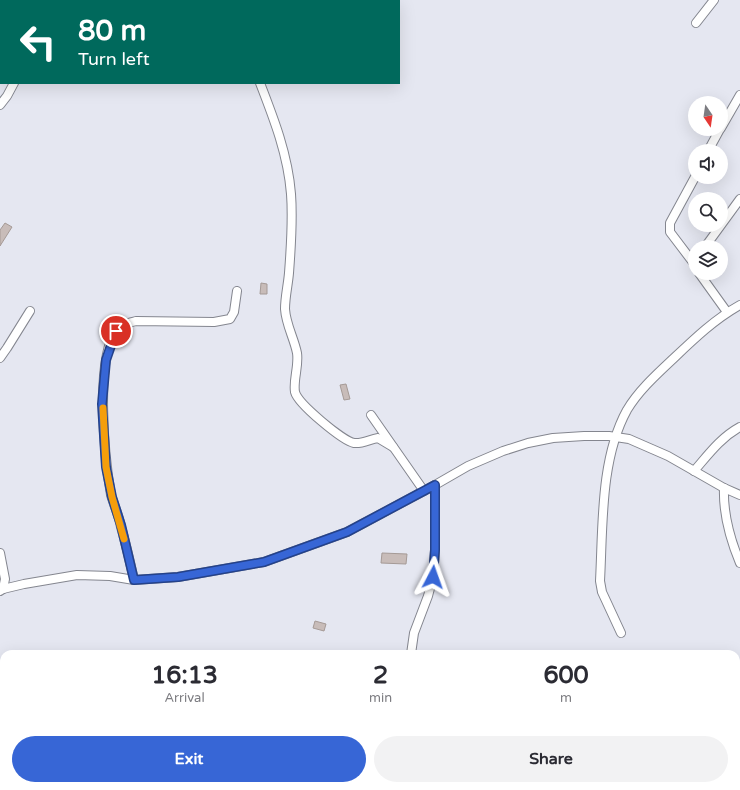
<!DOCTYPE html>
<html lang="en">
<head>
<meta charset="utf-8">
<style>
	body { margin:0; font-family:"Varela Round",sans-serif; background:#f2f2f3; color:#2b2b33; height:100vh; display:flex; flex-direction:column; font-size:15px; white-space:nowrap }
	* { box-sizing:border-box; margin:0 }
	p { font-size:13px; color:#7c7c81 }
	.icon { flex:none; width:22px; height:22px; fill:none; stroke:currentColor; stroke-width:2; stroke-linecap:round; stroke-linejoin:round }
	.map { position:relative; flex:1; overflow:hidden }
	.side { position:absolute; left:0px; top:650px; width:740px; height:140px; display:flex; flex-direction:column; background:#fff; border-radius:12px 12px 0 0; box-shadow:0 4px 16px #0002 }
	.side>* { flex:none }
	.banner { position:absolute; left:0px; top:0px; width:400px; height:84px; box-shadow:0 4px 16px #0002; background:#00695c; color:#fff; overflow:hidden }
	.needle { width:26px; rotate:167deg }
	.tools { position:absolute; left:688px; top:96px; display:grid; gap:8px }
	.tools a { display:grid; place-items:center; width:40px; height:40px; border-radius:50%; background:#fff; box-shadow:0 4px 16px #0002; font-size:20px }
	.pin { position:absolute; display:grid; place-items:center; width:34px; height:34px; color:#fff; margin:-17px; border:2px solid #fff; border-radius:50%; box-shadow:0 1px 4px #0007 }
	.me { position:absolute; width:44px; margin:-22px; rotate:4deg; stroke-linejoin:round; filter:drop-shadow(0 0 3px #0008) }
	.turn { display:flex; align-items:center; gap:14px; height:84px; padding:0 12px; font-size:18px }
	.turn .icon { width:52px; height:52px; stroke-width:2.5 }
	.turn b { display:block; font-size:28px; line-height:34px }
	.eta { display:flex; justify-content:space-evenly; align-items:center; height:68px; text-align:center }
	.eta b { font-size:24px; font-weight:700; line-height:28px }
	.action { display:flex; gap:8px; margin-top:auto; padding:8px 12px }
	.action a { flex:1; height:46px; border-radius:24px; background:#3766d6; color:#fff; font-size:16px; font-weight:700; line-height:46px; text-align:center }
	.action a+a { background:#f2f2f3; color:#2b2b33 }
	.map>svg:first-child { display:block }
	.building { fill:#c8bcb9; stroke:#a59a96 }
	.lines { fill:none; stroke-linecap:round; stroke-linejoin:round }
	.minor-casing { stroke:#84868f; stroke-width:10 }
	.minor { stroke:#fff; stroke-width:8 }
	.route-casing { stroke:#24428b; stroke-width:10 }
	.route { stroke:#3766d6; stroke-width:7 }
	.slow { stroke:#f59e0b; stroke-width:7 }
</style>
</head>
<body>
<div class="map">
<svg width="740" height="790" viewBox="0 0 740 790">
	<rect width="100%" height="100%" fill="#e5e7f1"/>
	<g class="building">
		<polygon points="5,223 12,227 0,246 0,230"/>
		<polygon points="261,283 267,284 267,294 260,294"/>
		<polygon points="346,384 350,399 344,400 340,385"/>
		<polygon points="382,553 407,554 406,564 381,563"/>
		<polygon points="315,621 326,624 324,631 313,628"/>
	</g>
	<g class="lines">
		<g class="minor-casing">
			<g id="minor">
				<polyline points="385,0 385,1"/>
				<polyline points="29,1 30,0"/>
				<polyline points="696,23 714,0"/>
				<path d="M260,83C274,119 288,155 291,194C293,220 291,247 289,273C288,285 285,297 285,309C286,325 294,338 297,353C299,366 293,380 295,392C298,404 343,441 354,443C363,444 370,439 378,438L393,447"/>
				<polyline points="0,105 7,96 14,83"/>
				<polyline points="721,128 740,95"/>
				<polyline points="708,151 720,129"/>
				<polyline points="695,177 670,223 670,232 695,265"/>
				<polyline points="705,247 740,199"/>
				<polyline points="699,273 727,312"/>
				<polyline points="0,358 7,348 30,311"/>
				<polyline points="371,415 424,491"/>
				<path d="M694,471C708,455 720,438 740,427"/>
				<path d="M724,488C723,513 730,539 740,563"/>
				<polyline points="0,553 5,579 3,589"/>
				<path d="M134,580C130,562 126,544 121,527C119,516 114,505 111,495C105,461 94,357 117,330C122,324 128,323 136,321L214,322L230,319L234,312L237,291"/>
				<polyline points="0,591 3,589 24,584 77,575 110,576 134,580 178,577 264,562 347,532 435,485 468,466 503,451 528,443 553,438 584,436 609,436 629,439 668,456 724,488 740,495"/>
				<path d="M621,633L602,592L600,581C603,526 600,459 627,410C639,390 657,374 674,358C695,338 715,319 740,305"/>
				<polyline points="411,654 414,633 428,596 433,577 435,550 435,485"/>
				<polyline points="736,682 740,681"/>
				<polyline points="736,737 740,745"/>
				<polyline points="0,777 4,778"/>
				<polyline points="41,786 62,790"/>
				<polyline points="395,790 397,786"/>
			</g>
		</g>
		<use href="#minor" class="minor"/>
	</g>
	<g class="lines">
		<g class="route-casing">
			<polyline id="route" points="116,331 106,360 102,404 106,467 112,497 121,525 134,580 178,577 264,562 347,532 435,485 435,550 433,577"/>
		</g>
		<use href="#route" class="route"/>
		<polyline class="slow" points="103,408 106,467 112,497 124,539"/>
	</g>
</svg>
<div class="tools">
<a><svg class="needle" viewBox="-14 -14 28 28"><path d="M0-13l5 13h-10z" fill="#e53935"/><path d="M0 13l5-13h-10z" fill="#7c7c81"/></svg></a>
<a><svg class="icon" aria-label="sound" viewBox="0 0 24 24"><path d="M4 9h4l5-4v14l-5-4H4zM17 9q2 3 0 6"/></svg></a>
<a><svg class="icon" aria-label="search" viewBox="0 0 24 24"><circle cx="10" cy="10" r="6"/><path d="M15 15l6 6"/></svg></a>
<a><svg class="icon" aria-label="layers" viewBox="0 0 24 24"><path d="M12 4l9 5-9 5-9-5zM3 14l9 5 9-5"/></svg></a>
</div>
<div class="pin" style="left:116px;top:331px;background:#d93025"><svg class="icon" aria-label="arrive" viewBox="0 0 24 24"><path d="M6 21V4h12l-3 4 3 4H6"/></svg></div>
<svg class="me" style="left:433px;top:577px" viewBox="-20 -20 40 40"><path d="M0-17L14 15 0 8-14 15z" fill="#3766d6" stroke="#fff" stroke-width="4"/></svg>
<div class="banner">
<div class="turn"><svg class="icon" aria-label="left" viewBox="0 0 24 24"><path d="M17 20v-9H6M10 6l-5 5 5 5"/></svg><div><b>80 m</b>Turn left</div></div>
</div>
<section class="side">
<div class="eta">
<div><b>16:13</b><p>Arrival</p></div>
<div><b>2</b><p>min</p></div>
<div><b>600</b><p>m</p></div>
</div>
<div class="action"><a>Exit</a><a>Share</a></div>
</section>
</div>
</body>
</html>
